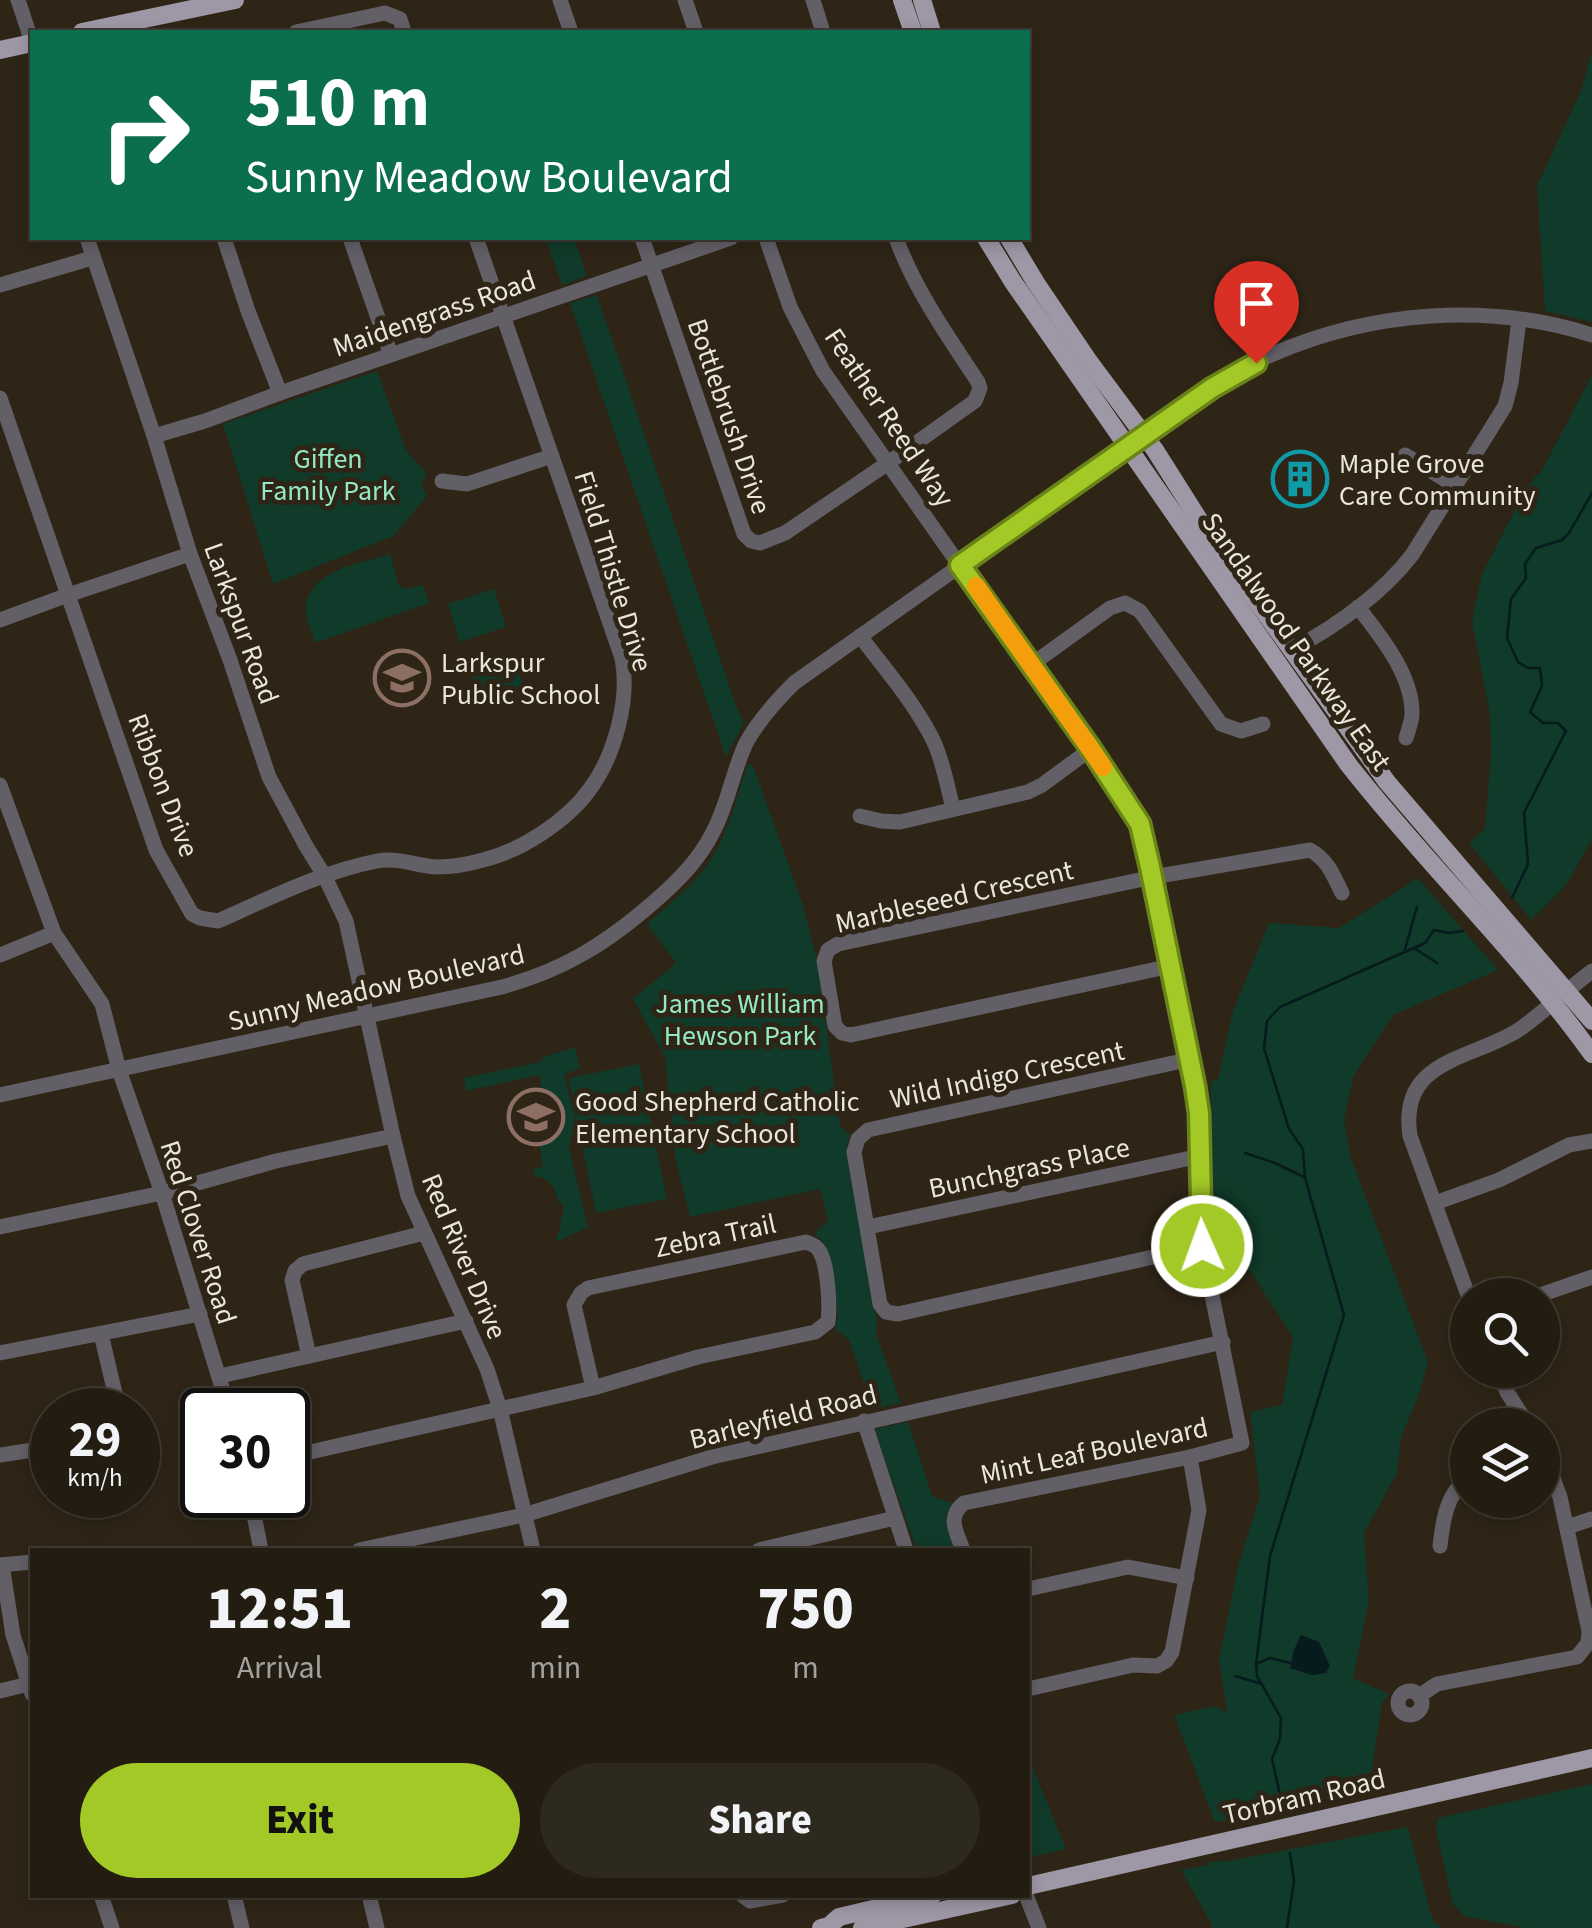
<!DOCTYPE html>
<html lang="en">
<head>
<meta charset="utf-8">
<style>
	body { margin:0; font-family:"Source Sans 3",sans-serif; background:#2e291f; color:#f1f3f6; height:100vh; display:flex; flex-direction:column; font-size:38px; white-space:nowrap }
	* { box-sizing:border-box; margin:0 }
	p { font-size:32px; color:#a2a19f }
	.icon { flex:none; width:55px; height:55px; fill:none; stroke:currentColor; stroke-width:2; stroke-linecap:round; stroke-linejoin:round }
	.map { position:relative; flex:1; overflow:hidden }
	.side { position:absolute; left:30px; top:1548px; width:1000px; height:350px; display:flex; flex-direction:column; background:#221c11; border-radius:0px; box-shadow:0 5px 15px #0003,0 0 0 2px #3f3a31 }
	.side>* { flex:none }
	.hud { position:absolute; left:30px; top:30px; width:1000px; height:210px; border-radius:0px; box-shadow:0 5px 15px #0003,0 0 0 2px #3f3a31; background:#0b6e4f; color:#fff; overflow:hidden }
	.tools { position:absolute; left:1450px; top:1278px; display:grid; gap:20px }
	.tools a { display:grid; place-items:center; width:110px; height:110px; border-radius:50%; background:#221c11; box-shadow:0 5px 15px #0003,0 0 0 2px #3f3a31; font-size:50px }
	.speed { position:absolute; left:30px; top:1388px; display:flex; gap:20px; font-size:50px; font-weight:700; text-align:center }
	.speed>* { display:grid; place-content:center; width:130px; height:130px; border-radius:50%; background:#221c11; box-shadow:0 5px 15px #0003,0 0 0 2px #3f3a31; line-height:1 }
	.speed small { font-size:25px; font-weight:400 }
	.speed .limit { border:5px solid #111; border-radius:15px; background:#fff; color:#111 }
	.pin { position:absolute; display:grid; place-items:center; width:85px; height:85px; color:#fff; margin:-102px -42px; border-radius:50% 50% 50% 0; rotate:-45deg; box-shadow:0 0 10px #0007 }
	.pin .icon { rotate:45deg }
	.me { position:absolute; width:110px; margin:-55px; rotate:358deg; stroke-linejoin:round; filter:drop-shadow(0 0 8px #0008) }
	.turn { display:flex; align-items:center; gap:35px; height:210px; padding:0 50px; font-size:45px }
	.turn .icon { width:130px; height:130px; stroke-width:2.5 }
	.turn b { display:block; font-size:70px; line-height:85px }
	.eta { display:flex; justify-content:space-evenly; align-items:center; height:170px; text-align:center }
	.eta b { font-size:60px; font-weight:800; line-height:70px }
	.primary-button { display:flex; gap:20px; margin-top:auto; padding:20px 50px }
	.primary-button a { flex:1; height:115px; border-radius:60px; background:#a3c927; color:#111; font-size:40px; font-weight:800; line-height:115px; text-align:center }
	.primary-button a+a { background:#2e291f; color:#f1f3f6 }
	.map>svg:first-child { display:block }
	.green { fill:#103a29 }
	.water { fill:#061b1d }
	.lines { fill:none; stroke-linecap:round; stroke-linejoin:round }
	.stream { stroke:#061b1d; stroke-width:2.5 }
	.minor { stroke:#625f66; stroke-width:15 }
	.major { stroke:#9e97a6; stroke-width:18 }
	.route-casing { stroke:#6a8319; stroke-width:25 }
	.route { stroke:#a3c927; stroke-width:18 }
	.slow { stroke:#f59e0b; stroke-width:18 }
	.labels { text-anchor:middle; stroke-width:10; stroke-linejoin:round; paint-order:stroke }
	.street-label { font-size:28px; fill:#ebe5dc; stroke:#2e2517 }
	.park-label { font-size:28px; fill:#95e9c2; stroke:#2e2517 }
	.poi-label { font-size:28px; fill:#ebe5dc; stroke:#2e2517; text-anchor:start }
</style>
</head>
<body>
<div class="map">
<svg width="1592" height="1928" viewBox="0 0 1592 1928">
	<rect width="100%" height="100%" fill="#2e2517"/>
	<g class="green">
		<polygon points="1592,52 1592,322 1545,311 1537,186 1581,91"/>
		<polygon points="545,238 574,238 587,276 562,285"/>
		<polygon points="597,295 736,706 744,722 726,757 570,303"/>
		<polygon points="377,371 406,450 427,474 421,485 427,496 393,536 273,584 223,424"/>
		<polygon points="1592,375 1592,839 1566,885 1531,920 1469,843 1485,829 1491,754 1490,715 1472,622 1482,574 1514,512 1517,499 1525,495 1536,475 1540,474"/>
		<path d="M390,554L399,586L405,589L423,585L429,603L315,643C312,631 304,616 306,604C313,569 362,563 390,554Z"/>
		<polygon points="494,589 506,627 460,642 448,604"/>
		<polygon points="512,652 525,689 481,704 468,667"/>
		<path d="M748,763L753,766L802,902L817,960L840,1126L850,1135L847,1146L872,1304L877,1315L876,1334L901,1403L873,1409L849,1340L835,1329L838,1315L827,1249L822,1240L814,1234L828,1220L820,1189L690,1217L675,1158L665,1057L633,999L676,963L647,924C669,904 693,886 710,861C729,832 737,796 748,763Z"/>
		<polygon points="1418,878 1498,970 1393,1015 1353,1077 1344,1120 1351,1158 1428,1362 1419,1395 1401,1437 1397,1473 1364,1533 1369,1602 1353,1678 1389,1694 1382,1703 1369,1788 1259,1815 1215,1822 1174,1715 1216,1706 1227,1713 1219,1659 1239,1563 1260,1496 1250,1412 1282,1405 1293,1337 1221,1226 1212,1226 1211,1082 1218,1079 1233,1011 1269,923 1339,928"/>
		<path d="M575,1047L580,1069L564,1074L577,1126L569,1078L639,1064L667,1199L596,1213L580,1134L571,1137L569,1148L588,1227L558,1241L556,1238C562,1229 559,1220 564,1210L562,1202L559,1203C554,1187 552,1180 535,1176L533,1169L543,1167L534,1114L545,1110L539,1075L466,1091L464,1078L540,1062L544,1057Z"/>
		<polygon points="908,1422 932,1496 952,1503 946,1515 956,1550 917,1550 875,1432 876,1429"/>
		<polygon points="1028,1756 1066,1849 1029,1857 1028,1855"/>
		<polygon points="1592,1784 1592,1928 1526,1928 1464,1916 1453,1904 1436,1830 1438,1818"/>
		<polygon points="1408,1827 1430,1911 1434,1922 1442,1928 1212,1928 1211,1923 1181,1870 1208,1865 1209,1862 1228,1861"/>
	</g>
	<polygon class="water" points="1301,1635 1319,1642 1330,1666 1326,1673 1312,1675 1290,1668 1294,1650"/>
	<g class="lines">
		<g class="stream">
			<polyline points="1512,898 1528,864 1524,813 1566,731 1558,723 1543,723 1530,712 1542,686 1540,668 1528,668 1518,662 1507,638 1511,599 1526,578 1525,564 1536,548 1562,540 1569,533 1592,493"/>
			<polyline points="1414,948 1437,963"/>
			<polyline points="1405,949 1417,907"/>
			<polyline points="1245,1153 1275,1163 1304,1177"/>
			<polyline points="1256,1664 1270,1658 1290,1663"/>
			<polyline points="1235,1676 1262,1684"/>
			<polyline points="1280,1795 1272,1759 1280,1739 1281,1718 1257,1676 1256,1664 1270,1556 1344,1315 1305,1178 1303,1149 1289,1129 1264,1048 1267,1021 1280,1007 1425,943 1434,930 1449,933 1463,931"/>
			<polyline points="1287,1928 1294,1881 1290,1853"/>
		</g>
		<g class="minor">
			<polyline points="18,0 32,42"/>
			<polyline points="560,0 571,32"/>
			<polyline points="685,0 696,32"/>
			<polyline points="813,0 823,32"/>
			<polyline points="296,32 385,13 400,19 404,32"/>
			<polyline points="87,238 154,436 190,554 230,660 269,777 306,846 324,875 346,921 393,1136 408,1196 487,1369 500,1409 533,1550"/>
			<polyline points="224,238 248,311 280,393"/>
			<polyline points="350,238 391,355"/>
			<path d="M642,238L744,534L751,541L760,543L785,533L888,463L975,401L980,388L978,382C947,335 915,290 896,238"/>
			<path d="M766,238L790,307L823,371L1135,815L1144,837L1150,867L1191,1059L1199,1113L1202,1246L1242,1443L1190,1457L964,1503C946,1517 957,1533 963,1550"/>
			<polyline points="0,285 92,258"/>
			<path d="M0,398L156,850L192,914L200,918L218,921C270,898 321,872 377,861C398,857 417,866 437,867C452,867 469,864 483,860C521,851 567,821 590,789C615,755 630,699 622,658L476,238"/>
			<polyline points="154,436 205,421 280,393 731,238"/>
			<polyline points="1405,455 1454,485"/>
			<polyline points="442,481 467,484 552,456"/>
			<path d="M1358,607C1380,635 1413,676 1412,714C1412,721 1408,731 1406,738"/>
			<polyline points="0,620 68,595 190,554"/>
			<path d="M860,636C885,669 914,702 933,740C943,760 947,786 953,808"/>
			<path d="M1292,650C1336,626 1381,595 1412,555L1505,406L1511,383L1519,320"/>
			<polyline points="1031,665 1110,608 1125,603 1140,611 1221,724 1241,731 1263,724"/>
			<polyline points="0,785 54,933 102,1004 119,1070 162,1193 229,1410"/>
			<polyline points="860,816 881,821 900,822 1028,792 1042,785 1091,749"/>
			<polyline points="0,955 54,933"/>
			<path d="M1171,966L851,1035L842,1033L835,1026L824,961L828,950L838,944L1153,877L1310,850C1328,860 1333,875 1342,893"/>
			<polyline points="1191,1059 868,1130 858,1139 854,1152 880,1304 886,1312 898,1314 1202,1246"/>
			<path d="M0,1095L502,987C564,970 607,943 655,901C679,880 700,859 714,830C728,803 733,771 746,743C758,721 776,701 794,683L1212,388C1232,376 1252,363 1273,354C1373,311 1488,302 1592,335"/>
			<polyline points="1435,1203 1499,1180 1569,1145 1592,1141"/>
			<polyline points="0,1227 162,1193 276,1161 393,1136"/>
			<polyline points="868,1227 1200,1156"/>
			<path d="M1468,1295L1410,1136C1398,1058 1473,1060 1520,1029C1545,1011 1568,989 1592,971"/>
			<polyline points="1540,1295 1592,1277"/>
			<polyline points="101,1334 119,1410"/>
			<polyline points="0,1353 200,1314"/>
			<polyline points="309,1356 292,1280 295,1271 303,1264 424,1233"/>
			<polyline points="1498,1370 1507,1392 1528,1425"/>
			<polyline points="220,1376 466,1321"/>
			<polyline points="864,1421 906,1550"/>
			<polyline points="0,1455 52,1447"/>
			<path d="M288,1457L593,1388L698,1357L815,1332L828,1322C830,1306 828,1266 820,1252C816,1245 813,1245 806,1242L588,1288L581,1293L574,1305L593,1388"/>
			<polyline points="250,1495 261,1550"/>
			<polyline points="1567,1527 1592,1519"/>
			<path d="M1440,1546C1443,1520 1446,1495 1468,1477"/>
			<polyline points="359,1550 524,1515 712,1457 1223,1342"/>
			<polyline points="759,1550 895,1518"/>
			<polyline points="0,1565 32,1562"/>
			<polyline points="2,1565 13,1635 32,1694"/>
			<polyline points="1028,1589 1128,1567 1187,1578"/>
			<polyline points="1028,1689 1133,1665 1157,1666 1166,1661 1172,1652 1199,1510 1190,1457"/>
			<polyline points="0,1691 29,1684"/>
			<circle cx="1410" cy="1703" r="12"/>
			<polyline points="1419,1696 1437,1684 1577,1657 1588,1643 1589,1631 1560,1497 1542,1449"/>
			<polyline points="101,1895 112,1928"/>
			<polyline points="234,1895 242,1928"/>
			<polyline points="369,1895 377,1928"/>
			<polyline points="742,1895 750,1901 783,1895"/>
			<polyline points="1026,1895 1039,1928"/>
		</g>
		<g class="major">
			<polyline points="902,0 913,32"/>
			<polyline points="922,0 932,32"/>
			<polyline points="82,32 235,0"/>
			<polyline points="0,50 32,43"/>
			<path d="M986,238L1013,282L1348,764C1426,864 1518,951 1592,1054"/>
			<polyline points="1009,238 1036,283 1088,360 1155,450 1208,534 1387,782 1592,1021"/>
			<polyline points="1028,1886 1592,1758"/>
			<polyline points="821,1928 829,1926 839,1917 933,1895"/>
			<polyline points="862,1928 1012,1895"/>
		</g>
	</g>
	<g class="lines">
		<g class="route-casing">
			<polyline id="route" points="1202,1246 1199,1113 1195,1086 1150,867 1140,824 1091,749 960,565 1212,388 1256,363"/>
		</g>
		<use href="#route" class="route"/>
		<polyline class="slow" points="976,586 1103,767"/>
	</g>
	<defs>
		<g id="building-ring" transform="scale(2.875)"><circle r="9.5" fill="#2e2517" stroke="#0f9aa8" stroke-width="1.5"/><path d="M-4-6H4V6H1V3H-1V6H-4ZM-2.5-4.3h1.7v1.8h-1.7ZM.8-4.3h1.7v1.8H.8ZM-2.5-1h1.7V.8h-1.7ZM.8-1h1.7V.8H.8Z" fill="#0f9aa8"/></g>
		<g id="school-ring" transform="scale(2.875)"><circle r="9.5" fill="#2e2517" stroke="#8d6e63" stroke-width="1.5"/><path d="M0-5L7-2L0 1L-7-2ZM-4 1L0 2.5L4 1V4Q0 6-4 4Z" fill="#8d6e63"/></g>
	</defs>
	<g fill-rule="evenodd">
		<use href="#building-ring" x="1300" y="479"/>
		<use href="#school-ring" x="402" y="678"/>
		<use href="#school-ring" x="536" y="1117"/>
	</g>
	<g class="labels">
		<g class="street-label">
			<text transform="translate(434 313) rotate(-19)" y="10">Maidengrass Road</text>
			<text transform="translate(730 416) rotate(71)" y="10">Bottlebrush Drive</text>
			<text transform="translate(890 417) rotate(56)" y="10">Feather Reed Way</text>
			<text transform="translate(614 571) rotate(73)" y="10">Field Thistle Drive</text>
			<text transform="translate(242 623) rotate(70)" y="10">Larkspur Road</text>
			<text transform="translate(1297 641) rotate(55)" y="10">Sandalwood Parkway East</text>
			<text transform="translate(164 785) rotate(69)" y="10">Ribbon Drive</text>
			<text transform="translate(954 896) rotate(-13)" y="10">Marbleseed Crescent</text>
			<text transform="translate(376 987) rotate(-13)" y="10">Sunny Meadow Boulevard</text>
			<text transform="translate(1007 1074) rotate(-12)" y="10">Wild Indigo Crescent</text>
			<text transform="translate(1029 1167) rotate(-12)" y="10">Bunchgrass Place</text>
			<text transform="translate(199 1232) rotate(72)" y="10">Red Clover Road</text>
			<text transform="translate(715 1235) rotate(-12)" y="10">Zebra Trail</text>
			<text transform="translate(465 1256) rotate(67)" y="10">Red River Drive</text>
			<text transform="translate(783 1416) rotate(-14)" y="10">Barleyfield Road</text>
			<text transform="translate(1094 1450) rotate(-12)" y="10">Mint Leaf Boulevard</text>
			<text transform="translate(1304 1796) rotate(-13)" y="10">Torbram Road</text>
		</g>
		<g class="park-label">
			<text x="328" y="468">Giffen<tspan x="328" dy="32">Family Park</tspan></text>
			<text x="740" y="1013">James William<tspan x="740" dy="32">Hewson Park</tspan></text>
		</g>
		<g class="poi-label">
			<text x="1339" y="473">Maple Grove<tspan x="1339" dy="32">Care Community</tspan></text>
			<text x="441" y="672">Larkspur<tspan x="441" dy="32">Public School</tspan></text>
			<text x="575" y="1111">Good Shepherd Catholic<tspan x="575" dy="32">Elementary School</tspan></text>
		</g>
	</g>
</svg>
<div class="tools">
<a><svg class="icon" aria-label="search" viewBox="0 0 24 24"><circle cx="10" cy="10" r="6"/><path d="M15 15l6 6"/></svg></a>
<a><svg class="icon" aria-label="layers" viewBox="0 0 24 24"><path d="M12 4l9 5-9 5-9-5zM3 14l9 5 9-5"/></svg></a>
</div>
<div class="speed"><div>29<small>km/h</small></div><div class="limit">30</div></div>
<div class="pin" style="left:1256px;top:363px;background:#d93025"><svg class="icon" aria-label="arrive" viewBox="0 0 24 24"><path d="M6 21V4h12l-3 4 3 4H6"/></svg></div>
<svg class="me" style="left:1202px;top:1246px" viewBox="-20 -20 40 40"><circle r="17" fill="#a3c927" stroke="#fff" stroke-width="3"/><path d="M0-11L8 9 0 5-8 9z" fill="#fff"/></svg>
<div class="hud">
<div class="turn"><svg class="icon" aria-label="right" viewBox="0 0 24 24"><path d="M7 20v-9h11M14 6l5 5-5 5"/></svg><div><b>510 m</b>Sunny Meadow Boulevard</div></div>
</div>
<section class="side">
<div class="eta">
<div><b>12:51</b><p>Arrival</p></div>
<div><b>2</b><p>min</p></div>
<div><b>750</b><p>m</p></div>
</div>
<div class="primary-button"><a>Exit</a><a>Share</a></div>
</section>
</div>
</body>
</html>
